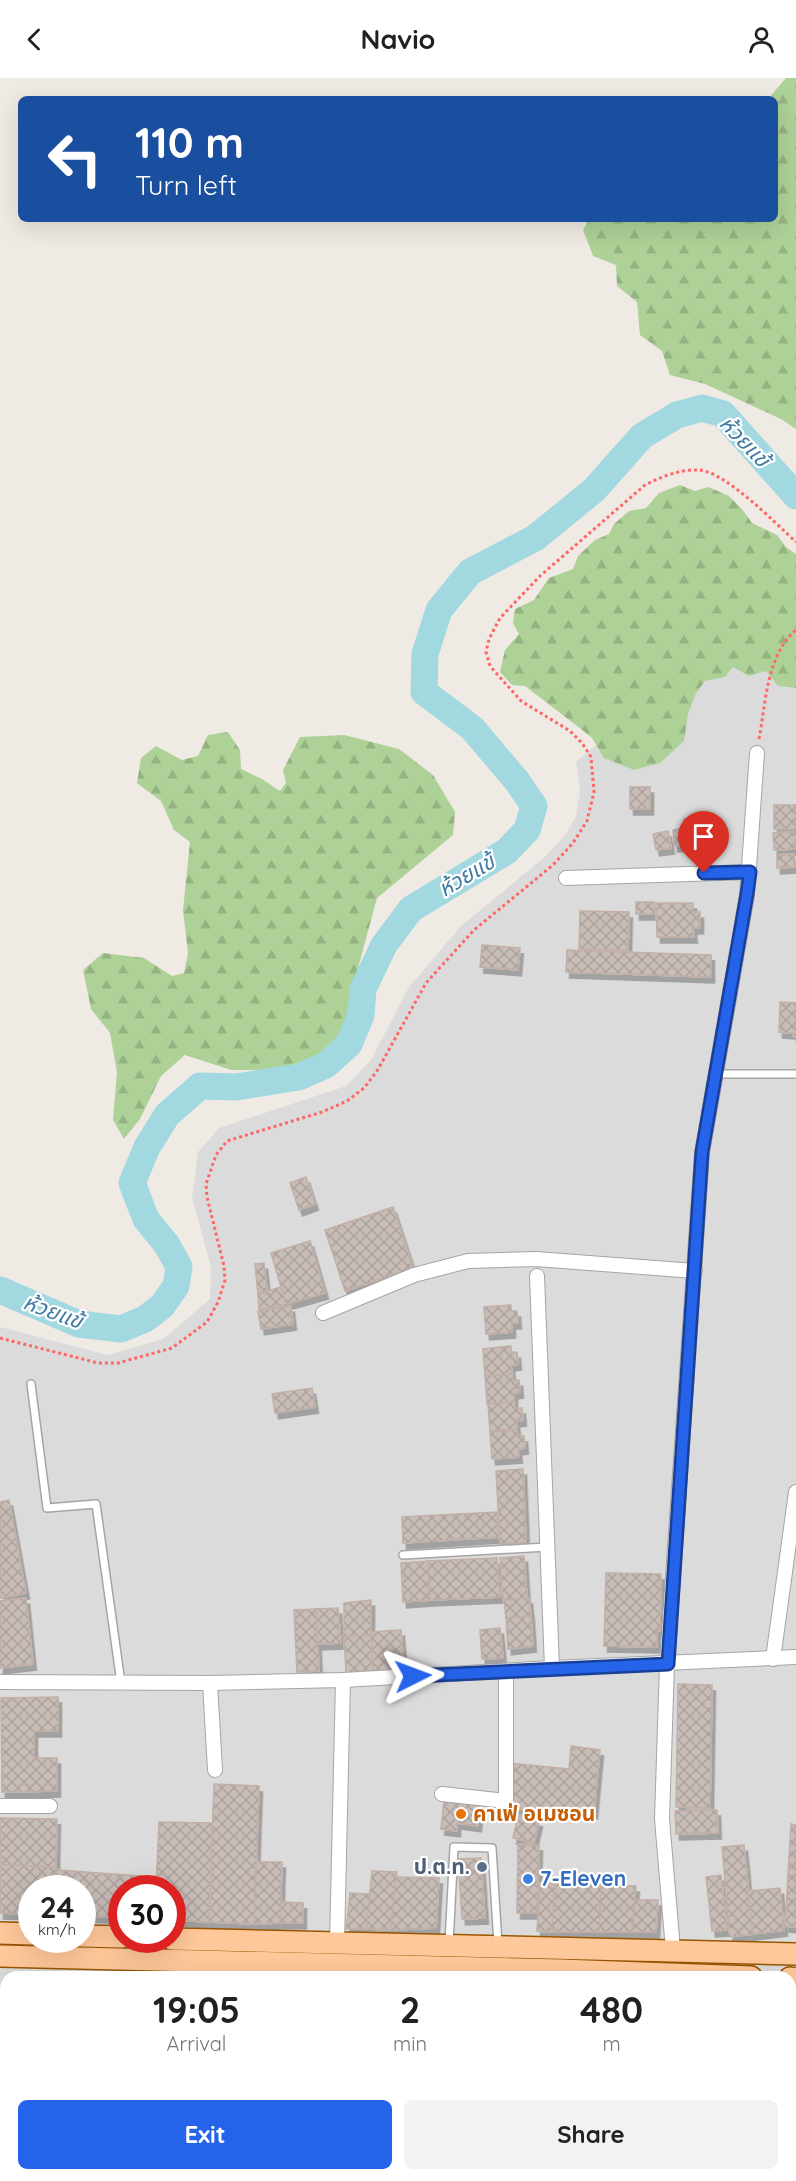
<!DOCTYPE html>
<html lang="en">
<head>
<meta charset="utf-8">
<style>
	body { margin:0; font-family:Quicksand,"Noto Sans Thai",sans-serif; background:#f2f2f2; color:#202124; height:100vh; display:flex; flex-direction:column; font-size:22px; white-space:nowrap }
	* { box-sizing:border-box; margin:0 }
	p { font-size:20px; color:#757577 }
	.icon { flex:none; width:33px; height:33px; fill:none; stroke:currentColor; stroke-width:2; stroke-linecap:round; stroke-linejoin:round }
	.map { position:relative; flex:1; overflow:hidden }
	.details { position:absolute; left:0px; top:1893px; width:796px; height:210px; display:flex; flex-direction:column; background:#fff; border-radius:18px 18px 0 0; box-shadow:0 6px 24px #0002 }
	.details>* { flex:none }
	.top-card { position:absolute; left:18px; top:18px; width:760px; height:126px; border-radius:9px; box-shadow:0 6px 24px #0002; background:#1a4fa0; color:#fff; overflow:hidden }
	.speed { position:absolute; left:18px; top:1797px; display:flex; gap:12px; font-size:30px; font-weight:700; text-align:center }
	.speed>* { display:grid; place-content:center; width:78px; height:78px; border-radius:50%; background:#fff; box-shadow:0 6px 24px #0002; line-height:1 }
	.speed small { font-size:15px; font-weight:400 }
	.speed .limit { border:9px solid #d22; background:#fff; color:#111 }
	.pin { position:absolute; display:grid; place-items:center; width:51px; height:51px; color:#fff; margin:-62px -26px; border-radius:50% 50% 50% 0; rotate:-45deg; box-shadow:0 0 6px #0007 }
	.pin .icon { rotate:45deg }
	.me { position:absolute; width:66px; margin:-33px; rotate:87deg; stroke-linejoin:round; filter:drop-shadow(0 0 4px #0008) }
	.turn { display:flex; align-items:center; gap:21px; height:126px; padding:0 18px; font-size:27px }
	.turn .icon { width:78px; height:78px; stroke-width:2.5 }
	.turn b { display:block; font-size:42px; line-height:51px }
	.eta { display:flex; justify-content:space-evenly; align-items:center; height:102px; text-align:center }
	.eta b { font-size:36px; font-weight:800; line-height:42px }
	.action { display:flex; gap:12px; margin-top:auto; padding:12px 18px }
	.action a { flex:1; height:69px; border-radius:9px; background:#2563eb; color:#fff; font-size:24px; font-weight:800; line-height:69px; text-align:center }
	.action a+a { background:#f2f2f2; color:#202124 }
	header { display:flex; justify-content:space-between; align-items:center; height:78px; padding:0 18px; background:#fff; font-size:27px; font-weight:800 }
	.map>svg:first-child { display:block }
	.residential { fill:#dcdbdb; fill-rule:evenodd }
	.forest { fill:url(#forest-firs) }
	.lines { fill:none; stroke-linecap:round; stroke-linejoin:round }
	.river { stroke:#a2d8df; stroke-width:27 }
	.building { fill:url(#building-cross-hatch); stroke:#c2afa5; stroke-width:1.5; filter:url(#shadow) }
	.service-casing { stroke:#a5a5a5; stroke-width:10 }
	.minor-casing { stroke:#a5a5a5; stroke-width:16 }
	.primary-casing { stroke:#995600; stroke-width:24 }
	.path { stroke:#f66; stroke-width:3; stroke-dasharray:3 3; stroke-linecap:butt }
	.service { stroke:#fff; stroke-width:7 }
	.minor { stroke:#fff; stroke-width:14 }
	.primary { stroke:#ffc89a; stroke-width:21 }
	.route-casing { stroke:#184099; stroke-width:15 }
	.route { stroke:#2563eb; stroke-width:10 }
	.food-dot { fill:#e8710a; stroke:#fff; stroke-width:2 }
	.service-dot { fill:#5c6f8a; stroke:#fff; stroke-width:2 }
	.shop-dot { fill:#3f7fe0; stroke:#fff; stroke-width:2 }
	.labels { text-anchor:middle; stroke-width:4.5; stroke-linejoin:round; paint-order:stroke }
	.food-label { font-size:21px; font-weight:bold; fill:#c56008; stroke:#fff; text-anchor:start }
	.service-label { font-size:21px; font-weight:bold; fill:#4e5e75; stroke:#fff; text-anchor:end }
	.shop-label { font-size:21px; font-weight:bold; fill:#366cbe; stroke:#fff; text-anchor:start }
	.water-label { font-size:22px; font-style:italic; fill:#417ca3; stroke:#fff }
</style>
</head>
<body>
<header><svg class="icon" aria-label="back" viewBox="0 0 24 24"><path d="M15 5l-7 7 7 7"/></svg>Navio<svg class="icon" aria-label="person" viewBox="0 0 24 24"><circle cx="12" cy="8" r="4"/><path d="M4 21q1-7 8-7t8 7"/></svg></header>
<div class="map">
<svg width="796" height="2103" viewBox="0 0 796 2103">
	<defs>
		<pattern id="forest-firs" width="22" height="20" patternUnits="userSpaceOnUse" patternTransform="scale(1.5)"><rect width="22" height="20" fill="#aed197"/><path d="M5 1l3.5 6h-7zM16 11l3.5 6h-7z" fill="#95b382"/></pattern>
		<pattern id="building-cross-hatch" width="8" height="8" patternUnits="userSpaceOnUse" patternTransform="scale(1.5)"><rect width="8" height="8" fill="#c8bcb7"/><path d="M0 0l8 8M0 8l8-8" fill="none" stroke="#aba19d"/></pattern>
		<filter id="shadow"><feDropShadow dx="3.5" dy="6" stdDeviation="0" flood-color="#0004"/></filter>
	</defs>
	<rect width="100%" height="100%" fill="#f0eae4"/>
	<path class="residential" d="M796,516V2103H0V1249L108,1277L163,1261L210,1221L211,1189L192,1120L198,1074L219,1050L346,1008L371,982L409,909L461,848L546,778L566,756L576,738L580,713L576,684L738,547ZM32,1810H82V1862H32ZM122,1810H172V1862H122ZM6,1899H790V2097H6Z"/>
	<g class="forest">
		<polygon points="786,0 796,0 796,351 781,341 705,306 670,297 662,273 640,257 637,224 617,208 616,187 593,178 583,152 589,141 776,141 776,21 768,21"/>
		<polygon points="680,407 695,413 708,409 729,418 742,431 752,445 777,457 786,469 796,476 796,610 778,608 766,593 749,598 733,589 725,599 705,603 696,615 688,636 684,663 660,685 634,692 604,680 592,660 581,651 525,608 512,607 500,594 505,572 519,556 513,545 515,531 534,522 549,500 573,491 578,478 595,462 609,456 614,446 629,433 646,430 659,415"/>
		<polygon points="228,654 240,672 241,691 262,701 280,713 286,705 283,692 300,659 344,657 399,671 433,697 455,734 453,757 377,820 355,901 352,929 344,956 323,977 276,992 231,992 185,977 161,998 140,1041 124,1061 113,1042 117,994 110,955 91,931 83,892 103,875 144,880 172,898 184,895 188,875 183,832 190,764 174,752 161,723 137,705 141,680 156,668 182,682 198,678 208,657"/>
	</g>
	<g class="lines">
		<polyline class="river" points="0,1212 79,1246 121,1251 145,1241 162,1228 176,1208 179,1189 167,1167 146,1141 132,1105 147,1069 167,1037 200,1008 236,1009 299,999 326,987 349,966 361,937 363,911 384,867 411,831 507,773 527,752 534,728 517,703 472,650 424,614 425,576 439,532 470,494 535,460 594,412 642,358 677,337 702,330 723,336 796,418"/>
	</g>
	<g class="building">
		<rect x="630" y="709" width="20" height="22"/>
		<rect x="774" y="727" width="22" height="24"/>
		<polygon points="707,738 708,742 712,741 713,758 710,758 711,769 688,772 688,767 674,768 673,752 685,750 684,741"/>
		<polygon points="668,753 671,770 656,772 653,756"/>
		<polygon points="794,754 796,771 774,772 773,755"/>
		<polygon points="794,776 795,789 777,790 777,777"/>
		<rect x="636" y="824" width="18" height="12"/>
		<polygon points="656,825 693,825 693,834 700,834 700,850 693,850 694,859 657,859"/>
		<polygon points="580,833 629,834 628,872 579,871"/>
		<polygon points="482,867 520,870 518,892 480,889"/>
		<polygon points="567,872 711,877 711,899 566,894"/>
		<polygon points="780,924 796,925 796,959 793,958 793,955 779,954"/>
		<polygon points="306,1099 315,1126 299,1132 290,1105"/>
		<polygon points="393,1129 413,1190 345,1213 325,1152"/>
		<polygon points="310,1163 325,1215 286,1226 271,1175"/>
		<polygon points="264,1185 267,1213 258,1216 255,1186"/>
		<polygon points="281,1209 286,1226 259,1232 258,1216"/>
		<polygon points="511,1227 511,1233 517,1233 518,1245 512,1245 512,1254 486,1256 484,1229"/>
		<polygon points="291,1228 293,1246 261,1251 258,1233"/>
		<polygon points="511,1268 511,1275 517,1274 518,1286 511,1287 512,1296 485,1298 483,1271"/>
		<polygon points="513,1296 513,1303 519,1302 520,1314 514,1315 514,1323 487,1326 485,1298"/>
		<polygon points="312,1310 315,1329 275,1335 272,1316"/>
		<polygon points="515,1324 515,1330 522,1330 523,1342 516,1343 517,1351 490,1353 488,1326"/>
		<polygon points="517,1352 518,1358 524,1358 525,1370 518,1371 519,1379 492,1381 490,1354"/>
		<polygon points="523,1391 526,1464 500,1466 496,1393"/>
		<polygon points="9,1422 26,1515 0,1520 0,1424"/>
		<polygon points="497,1434 498,1459 403,1465 402,1439"/>
		<polygon points="524,1478 527,1520 503,1522 500,1480"/>
		<polygon points="497,1480 500,1519 430,1522 428,1483"/>
		<polygon points="428,1483 430,1522 403,1524 401,1485"/>
		<polygon points="606,1495 661,1496 660,1553 657,1552 657,1569 604,1568"/>
		<polygon points="26,1520 33,1586 0,1590 0,1523"/>
		<polygon points="527,1520 529,1520 531,1538 506,1540 504,1522"/>
		<polygon points="371,1522 371,1557 344,1559 344,1525"/>
		<polygon points="338,1530 341,1565 318,1566 316,1531"/>
		<polygon points="316,1531 319,1593 297,1594 294,1532"/>
		<polygon points="531,1538 533,1568 508,1571 506,1540"/>
		<polygon points="500,1550 503,1580 482,1581 480,1552"/>
		<polygon points="401,1552 404,1592 373,1593 371,1554"/>
		<polygon points="371,1557 373,1593 346,1595 344,1559"/>
		<polygon points="678,1606 712,1607 710,1730 676,1729"/>
		<polygon points="58,1619 58,1653 34,1653 34,1680 57,1680 57,1713 2,1714 1,1620"/>
		<polygon points="571,1668 600,1672 594,1735 555,1732 555,1735 510,1730 510,1685 569,1691"/>
		<polygon points="214,1706 259,1708 254,1846 209,1844"/>
		<polygon points="444,1722 480,1726 478,1748 457,1745 457,1753 441,1751"/>
		<polygon points="717,1732 718,1755 676,1756 675,1733"/>
		<polygon points="518,1738 539,1743 534,1765 513,1760"/>
		<polygon points="0,1740 57,1741 56,1789 1,1787"/>
		<polygon points="159,1744 212,1745 209,1844 172,1842 172,1810 156,1810"/>
		<polygon points="791,1746 796,1747 796,1849 785,1848"/>
		<polygon points="518,1766 539,1767 537,1835 517,1835"/>
		<polygon points="744,1767 753,1856 730,1859 722,1769"/>
		<polygon points="481,1780 485,1840 462,1841 458,1781"/>
		<polygon points="256,1784 282,1784 280,1845 254,1846"/>
		<polygon points="1,1787 56,1789 55,1810 32,1810 32,1836 0,1835"/>
		<polygon points="56,1792 156,1799 156,1810 122,1810 122,1840 82,1838 82,1810 55,1810"/>
		<polygon points="372,1793 397,1794 391,1852 366,1851"/>
		<polygon points="721,1797 727,1852 712,1853 706,1799"/>
		<polygon points="396,1799 439,1800 436,1850 391,1852"/>
		<polygon points="540,1805 555,1806 552,1854 537,1853"/>
		<polygon points="555,1806 601,1807 599,1854 552,1854"/>
		<polygon points="601,1807 636,1808 632,1854 599,1854"/>
		<polygon points="780,1810 784,1852 753,1856 748,1813"/>
		<polygon points="350,1815 370,1816 366,1851 346,1851"/>
		<polygon points="635,1822 658,1822 656,1854 632,1854"/>
		<polygon points="281,1824 303,1825 303,1845 280,1845"/>
		<rect x="790" y="1930" width="6" height="36"/>
	</g>
	<g class="lines">
		<g class="service-casing">
			<g id="service">
				<polyline points="716,996 796,996"/>
				<polyline points="31,1306 47,1430 96,1426 121,1605"/>
				<polyline points="403,1477 547,1469"/>
				<polyline points="449,1865 454,1769 492,1770 498,1867"/>
			</g>
		</g>
		<g class="minor-casing">
			<g id="minor">
				<polyline points="566,800 749,794"/>
				<polyline points="537,1198 552,1590"/>
				<polyline points="323,1235 414,1197 468,1183 536,1181 695,1193"/>
				<polyline points="773,1581 796,1414"/>
				<polyline points="0,1604 210,1605 343,1602 552,1590 796,1579"/>
				<polyline points="210,1605 215,1692"/>
				<polyline points="442,1716 506,1723 506,1593"/>
				<polyline points="0,1728 50,1728"/>
				<polyline points="337,1866 343,1602"/>
				<polyline points="673,1872 662,1741 667,1586 702,1075 747,817 757,675"/>
				<polyline points="790,2095 796,2095"/>
				<path d="M0,2097C199,2103 398,2100 597,2097"/>
				<polyline points="680,2097 680,2103"/>
			</g>
		</g>
		<g class="primary-casing">
			<g id="primary">
				<polyline points="0,1855 32,1856"/>
				<polyline points="82,1858 122,1859"/>
				<polyline points="172,1861 796,1876"/>
				<polyline points="0,1878 560,1892 751,1899"/>
				<polyline points="790,1900 796,1901"/>
			</g>
		</g>
		<g class="path">
			<path d="M759,661C766,625 766,578 796,552"/>
			<path d="M0,1260L98,1285H118L172,1270L207,1244L218,1224L225,1202L224,1188L207,1119L206,1106L216,1077L227,1063L322,1034L347,1023L364,1010L377,993L426,905L474,852L553,787L573,765L587,743L594,714L591,679L582,665L570,653L521,623L490,588L486,574L489,561L500,540L540,498L645,407C661,399 680,391 699,392C726,394 775,445 796,464"/>
		</g>
		<use href="#service" class="service"/>
		<use href="#minor" class="minor"/>
		<use href="#primary" class="primary"/>
	</g>
	<g class="lines">
		<g class="route-casing">
			<polyline id="route" points="413,1598 668,1586 702,1074 747,816 750,794 704,795"/>
		</g>
		<use href="#route" class="route"/>
	</g>
	<circle class="food-dot" cx="461" cy="1736" r="6"/>
	<circle class="service-dot" cx="482" cy="1789" r="6"/>
	<circle class="shop-dot" cx="528" cy="1801" r="6"/>
	<g class="labels">
		<g class="food-label">
			<text x="473" y="1743">คาเฟ่ อเมซอน</text>
		</g>
		<g class="service-label">
			<text x="470" y="1796">ป.ต.ท.</text>
		</g>
		<g class="shop-label">
			<text x="540" y="1808">7-Eleven</text>
		</g>
		<g class="water-label">
			<text transform="translate(745 363) rotate(46)" y="8">ห้วยแข้</text>
			<text transform="translate(466 797) rotate(-31)" y="8">ห้วยแข้</text>
			<text transform="translate(53 1233) rotate(20)" y="8">ห้วยแข้</text>
		</g>
	</g>
</svg>
<div class="speed"><div>24<small>km/h</small></div><div class="limit">30</div></div>
<div class="pin" style="left:704px;top:795px;background:#d93025"><svg class="icon" aria-label="arrive" viewBox="0 0 24 24"><path d="M6 21V4h12l-3 4 3 4H6"/></svg></div>
<svg class="me" style="left:413px;top:1598px" viewBox="-20 -20 40 40"><path d="M0-17L14 15 0 8-14 15z" fill="#2563eb" stroke="#fff" stroke-width="4"/></svg>
<div class="top-card">
<div class="turn"><svg class="icon" aria-label="left" viewBox="0 0 24 24"><path d="M17 20v-9H6M10 6l-5 5 5 5"/></svg><div><b>110 m</b>Turn left</div></div>
</div>
<section class="details">
<div class="eta">
<div><b>19:05</b><p>Arrival</p></div>
<div><b>2</b><p>min</p></div>
<div><b>480</b><p>m</p></div>
</div>
<div class="action"><a>Exit</a><a>Share</a></div>
</section>
</div>
</body>
</html>
